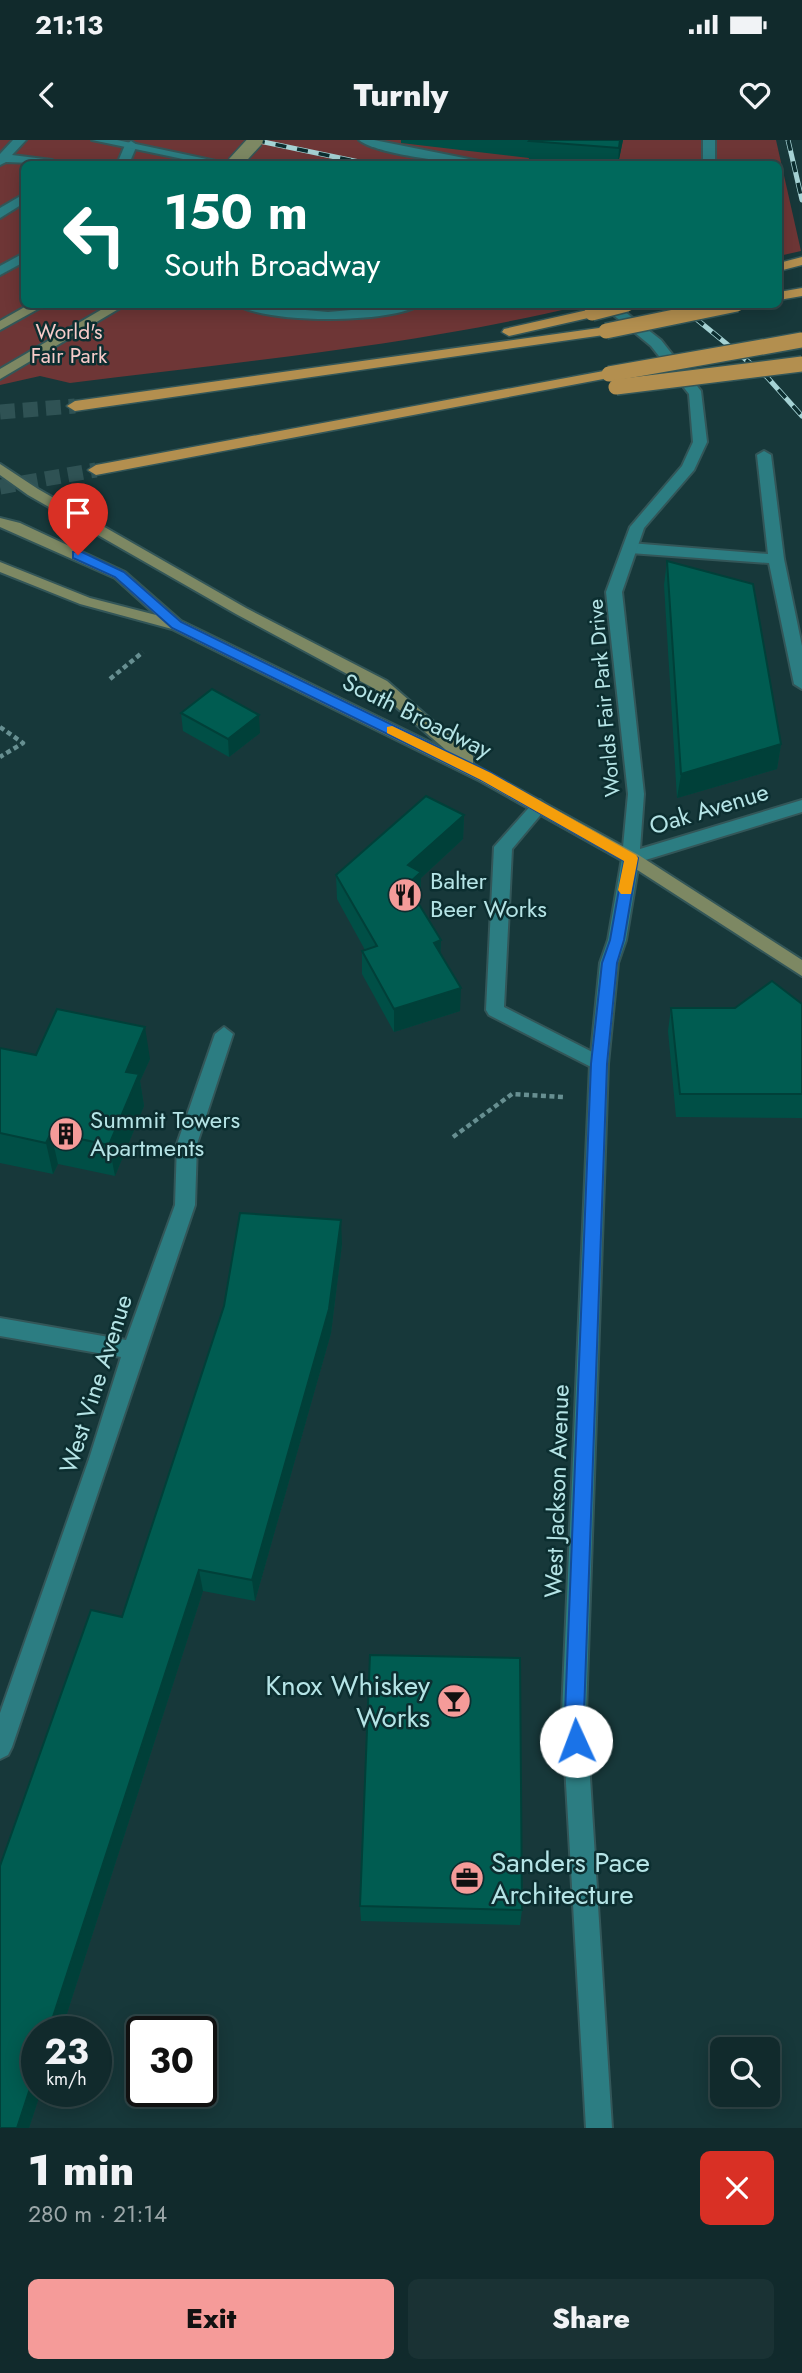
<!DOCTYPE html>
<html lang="en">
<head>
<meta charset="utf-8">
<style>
	body { margin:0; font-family:Jost,sans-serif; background:#1a3234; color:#f1f3f6; height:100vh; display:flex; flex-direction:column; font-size:26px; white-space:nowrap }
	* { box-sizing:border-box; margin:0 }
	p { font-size:23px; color:#9ca7a9 }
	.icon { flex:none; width:38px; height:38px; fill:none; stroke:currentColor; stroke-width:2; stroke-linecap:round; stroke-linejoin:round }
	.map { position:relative; height:1988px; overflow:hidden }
	.side { display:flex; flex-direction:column; background:#112a2c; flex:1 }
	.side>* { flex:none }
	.hud { position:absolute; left:21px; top:21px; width:761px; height:147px; border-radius:10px; box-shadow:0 4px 18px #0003,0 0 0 2px #304648; background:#00695c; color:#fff; overflow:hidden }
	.controls { position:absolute; left:710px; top:1897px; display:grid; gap:14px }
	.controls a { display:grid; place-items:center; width:70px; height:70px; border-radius:10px; background:#112a2c; box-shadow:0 4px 18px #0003,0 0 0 2px #304648; font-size:35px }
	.speed { position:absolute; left:21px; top:1876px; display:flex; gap:14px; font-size:35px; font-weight:700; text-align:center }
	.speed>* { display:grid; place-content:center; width:91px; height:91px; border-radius:50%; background:#112a2c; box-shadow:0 4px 18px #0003,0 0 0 2px #304648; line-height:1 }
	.speed small { font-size:18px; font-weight:400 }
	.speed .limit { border:4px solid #111; border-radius:10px; background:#fff; color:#111 }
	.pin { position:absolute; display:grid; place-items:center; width:60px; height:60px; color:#fff; margin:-72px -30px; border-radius:50% 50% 50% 0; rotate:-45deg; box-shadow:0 0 7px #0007 }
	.pin .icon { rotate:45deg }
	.me { position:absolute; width:77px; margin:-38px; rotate:358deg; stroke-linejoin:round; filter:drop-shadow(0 0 5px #0008) }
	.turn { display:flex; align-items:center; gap:24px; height:147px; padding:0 28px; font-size:32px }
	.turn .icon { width:91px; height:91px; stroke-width:2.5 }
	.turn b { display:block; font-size:49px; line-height:60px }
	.round { display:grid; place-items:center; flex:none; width:74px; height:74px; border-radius:10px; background:#1a3234 }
	.summary { display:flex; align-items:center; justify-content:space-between; height:119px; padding:0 28px }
	h1 { font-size:42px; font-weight:800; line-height:52px }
	.primary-button { display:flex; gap:14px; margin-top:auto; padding:14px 28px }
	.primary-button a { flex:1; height:80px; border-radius:10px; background:#f59b99; color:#111; font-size:28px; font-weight:800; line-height:80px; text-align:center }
	.primary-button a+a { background:#1a3234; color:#f1f3f6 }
	.status { display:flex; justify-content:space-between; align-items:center; height:49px; padding:0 35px; background:#112a2c; direction:ltr }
	.status svg { height:19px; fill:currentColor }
	header { display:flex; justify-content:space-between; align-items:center; height:91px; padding:0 28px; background:#112a2c; font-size:32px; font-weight:800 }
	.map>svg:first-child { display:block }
	.green { fill:#6e3636 }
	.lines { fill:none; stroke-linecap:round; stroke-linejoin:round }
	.motorway-tunnel { stroke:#2f5254; stroke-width:15; stroke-dasharray:15 8; stroke-linecap:butt }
	.service-casing { stroke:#335658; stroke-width:4 }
	.minor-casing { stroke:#335658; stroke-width:4 }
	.primary-casing { stroke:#335658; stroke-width:4 }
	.motorway-casing { stroke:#335658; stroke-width:3 }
	.path { stroke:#678f91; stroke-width:4.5; stroke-dasharray:5 3.5; stroke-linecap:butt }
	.service { fill:#2c7d82; fill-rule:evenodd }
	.minor { fill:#2c7d82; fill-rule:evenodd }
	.primary { fill:#7d8863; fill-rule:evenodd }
	.motorway { fill:#b38f4f; fill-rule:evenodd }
	.rail-casing { stroke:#a5d2d4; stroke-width:5 }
	.rail { stroke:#0c2e30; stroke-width:3.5; stroke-dasharray:11; stroke-linecap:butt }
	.primary-bridge-casing { stroke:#335658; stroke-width:17; stroke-linecap:butt }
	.motorway-bridge-casing { stroke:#335658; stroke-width:18; stroke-linecap:butt }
	.primary-bridge { stroke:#7d8863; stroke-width:14 }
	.motorway-bridge { stroke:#b38f4f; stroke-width:15 }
	.wall { fill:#004f46 }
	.shaded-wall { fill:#004039 }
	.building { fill:#005c51; stroke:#004039; stroke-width:2 }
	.route { fill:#1a73e8; stroke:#114b97; stroke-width:2 }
	.slow { fill:#f59e0b }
	.labels { text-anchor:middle; stroke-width:5; stroke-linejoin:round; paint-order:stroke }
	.far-park-label { font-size:21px; fill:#f7cbc9; stroke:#0c2e30 }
	.far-street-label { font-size:21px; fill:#b5e4e6; stroke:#0c2e30 }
	.street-label { font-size:24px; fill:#b5e4e6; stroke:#0c2e30 }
	.poi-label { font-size:24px; fill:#b5e4e6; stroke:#0c2e30; text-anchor:start }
	.near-poi-label { font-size:28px; fill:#b5e4e6; stroke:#0c2e30; text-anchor:end }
</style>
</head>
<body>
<div class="status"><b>21:13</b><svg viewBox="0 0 49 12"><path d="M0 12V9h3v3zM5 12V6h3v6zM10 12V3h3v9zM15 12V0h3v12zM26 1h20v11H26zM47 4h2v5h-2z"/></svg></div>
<header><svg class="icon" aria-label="back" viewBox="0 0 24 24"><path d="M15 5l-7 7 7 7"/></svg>Turnly<svg class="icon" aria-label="heart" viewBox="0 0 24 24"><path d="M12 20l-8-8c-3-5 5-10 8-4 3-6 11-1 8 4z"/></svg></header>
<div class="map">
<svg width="802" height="1988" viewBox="0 0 802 1988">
	<rect width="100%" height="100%" fill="#17383a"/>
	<path class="green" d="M0,0H776L801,111L779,116V24H24V164L583,165C415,206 242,221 70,243L40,236L0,245Z"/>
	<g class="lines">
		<g class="motorway-tunnel">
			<polyline points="0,272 75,266"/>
			<polyline points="0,347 96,330"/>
		</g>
		<g class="service-casing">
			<g id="service">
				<polygon points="13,0 26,0 12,15 52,20 58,24 6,22 0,25 0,14"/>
				<path d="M359,0H374L494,24C470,26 376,15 359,0Z"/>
				<rect x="703" y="0" width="12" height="24"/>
				<polygon points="131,1 137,5 129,24 117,24 125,5"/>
				<polygon points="24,54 24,63 0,78 0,68"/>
				<polygon points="24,113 24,122 0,135 0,126"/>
				<polygon points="764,311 771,315 784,419 802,506 802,549 794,544 769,423 630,413 623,408 630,403 768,414 757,315"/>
				<polygon points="540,660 548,666 512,709 504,867 606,919 608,924 599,931 489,875 486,870 494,707 534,662"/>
			</g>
		</g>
		<g class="minor-casing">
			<g id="minor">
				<polygon points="92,0 117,0 230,24 207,24"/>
				<path d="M236,164L328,172L421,164C393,184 264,184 236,164Z"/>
				<polygon points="600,164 615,164 661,200 701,251 707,302 694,330 644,388 622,452 644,654 640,709 802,660 802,672 639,722 626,800 618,823 608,924 586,1574 612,1988 586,1988 562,1574 590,924 600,823 608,800 622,718 628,654 606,452 630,387 682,326 693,302 689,254 651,206"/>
				<polygon points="224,887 233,894 197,1004 195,1065 12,1607 8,1615 0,1619 0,1573 89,1319 121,1217 0,1196 0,1178 126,1200 175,1065 177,1004 215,894"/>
			</g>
		</g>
		<g class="primary-casing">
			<g id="primary">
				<polygon points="30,164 47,164 0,190 0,181"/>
				<polygon points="111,164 127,164 0,239 0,229"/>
				<polygon points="0,324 38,349 246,468 387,541 473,616 473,624 637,714 802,820 802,836 625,722 480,641 172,489 80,464 0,432 0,422 90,458 156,475 115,438 0,387 0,378 20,383 125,432 181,481 446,610 375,549 236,474 28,355 0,335"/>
			</g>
		</g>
		<g class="motorway-casing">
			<g id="motorway">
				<polygon points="802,117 802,125 779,131 779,123"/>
				<polygon points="802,148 802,156 779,160 779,152"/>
				<polygon points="592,169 599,173 597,176 509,196 502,192 504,189"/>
				<polygon points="606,187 613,191 611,194 75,271 67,266 75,261"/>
				<polygon points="609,230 616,234 614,237 96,335 88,330 96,325"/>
			</g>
		</g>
		<g class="path">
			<polyline points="110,539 143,512"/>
			<polyline points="0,587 23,603 0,617"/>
			<polyline points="453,997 512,954 564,957"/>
		</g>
		<use href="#service" class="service"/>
		<use href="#minor" class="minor"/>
		<use href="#primary" class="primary"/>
		<use href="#motorway" class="motorway"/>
		<g class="rail-casing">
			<g id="rail">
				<polyline points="254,0 369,24"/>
				<polyline points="788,0 802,60"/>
				<polyline points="678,164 767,237 802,276"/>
			</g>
		</g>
		<use href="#rail" class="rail"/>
		<g class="primary-bridge-casing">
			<polyline id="primary-bridge" points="234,24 256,0"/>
		</g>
		<g class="motorway-bridge-casing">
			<g id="motorway-bridge">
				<polyline points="592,173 627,164"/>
				<polyline points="606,191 737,164"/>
				<polyline points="609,234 802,200"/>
				<polyline points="616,247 802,224"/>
			</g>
		</g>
		<use href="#primary-bridge" class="primary-bridge"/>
		<use href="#motorway-bridge" class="motorway-bridge"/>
	</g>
	<g class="wall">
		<polygon points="401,0 623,0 618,24 528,24 529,18 401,3"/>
		<polygon points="667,421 781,604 777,629 677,658 664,445"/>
		<polygon points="181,573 260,593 229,617 183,591"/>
		<polygon points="464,675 463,699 421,738 420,756 416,760 441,800 440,814 460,871 394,892 362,834 362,811 365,810 337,759 336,735"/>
		<polygon points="802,864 802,978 676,977 668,891 671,868 735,868"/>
		<polygon points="0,908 36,915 150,919 140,941 144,966 115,1036 58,1024 53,1034 0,1023"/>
		<polygon points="342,1104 331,1193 255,1461 203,1451 61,1892 37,1892 41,1951 29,1988 0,1988 122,1477"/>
		<polygon points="360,1766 522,1770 520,1785 361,1781"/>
	</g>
	<g class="shaded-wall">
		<polygon points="620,0 623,0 618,24 619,8"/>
		<polygon points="259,575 260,593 229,617 228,599"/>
		<polygon points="781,604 777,629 677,658 681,634"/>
		<polygon points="464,675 463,699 421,738 420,756 407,769 408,725"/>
		<polygon points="441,800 440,824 434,803"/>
		<polygon points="461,848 460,871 394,892 394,869"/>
		<polygon points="145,887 150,919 140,941 144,966 115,1036 109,1005 126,932"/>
		<polygon points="51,993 58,1024 53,1034 46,1003"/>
		<polygon points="341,1080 342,1104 331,1193 255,1461 252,1440"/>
		<polygon points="199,1430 203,1451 61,1892 48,1892"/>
		<polygon points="37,1927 37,1951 41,1951 29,1988 17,1988"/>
	</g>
	<g class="building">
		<polygon points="530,0 620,0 619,8 529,1"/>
		<polygon points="667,421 753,444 781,604 681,634"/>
		<polygon points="212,549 259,575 228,599 181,573"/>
		<polygon points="426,656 464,675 408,725 421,732 407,745 441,800 434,803 461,848 394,869 362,811 377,806 336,735"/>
		<polygon points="772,841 802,864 802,954 680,954 671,868 735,868"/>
		<polygon points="57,869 145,887 126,932 139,934 109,1005 51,993 46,1003 0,993 0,908 36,915"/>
		<polygon points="240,1073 341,1080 329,1169 252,1440 199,1430 48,1892 37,1892 37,1927 17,1988 0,1988 0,1726 91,1470 122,1477 224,1166"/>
		<polygon points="370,1515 520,1518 522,1770 360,1766"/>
	</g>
	<polygon class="route" points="73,412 82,412 124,432 181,482 491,633 638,718 624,800 617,823 607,924 584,1574 586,1601 583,1608 576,1611 569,1608 565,1574 591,924 602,823 610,800 624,721 481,640 172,488 115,437 73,418"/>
	<polygon class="slow" points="392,586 491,633 636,715 638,718 631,754 621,754 618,750 624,721 481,640 387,593 387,587"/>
	<defs>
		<g id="restaurant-disc" transform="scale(1.75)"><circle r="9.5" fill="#f59b99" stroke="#0c2e30"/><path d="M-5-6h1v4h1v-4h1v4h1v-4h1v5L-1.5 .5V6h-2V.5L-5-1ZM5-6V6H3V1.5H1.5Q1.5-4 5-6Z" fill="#111"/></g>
		<g id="building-disc" transform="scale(1.75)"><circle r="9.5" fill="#f59b99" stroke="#0c2e30"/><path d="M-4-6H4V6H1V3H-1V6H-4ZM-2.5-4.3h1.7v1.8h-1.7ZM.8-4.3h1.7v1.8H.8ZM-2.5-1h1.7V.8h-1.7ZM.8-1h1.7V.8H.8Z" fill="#111"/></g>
		<g id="bar-disc" transform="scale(1.75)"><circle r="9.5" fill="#f59b99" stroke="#0c2e30"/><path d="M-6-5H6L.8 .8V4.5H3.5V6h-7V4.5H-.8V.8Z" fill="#111"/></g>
		<g id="office-disc" transform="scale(1.75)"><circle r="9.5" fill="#f59b99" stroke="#0c2e30"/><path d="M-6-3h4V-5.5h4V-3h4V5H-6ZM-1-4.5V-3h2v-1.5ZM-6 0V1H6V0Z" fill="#111"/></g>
	</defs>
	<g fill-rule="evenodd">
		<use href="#restaurant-disc" x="405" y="755"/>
		<use href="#building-disc" x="66" y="994"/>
		<use href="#bar-disc" x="454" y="1561"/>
		<use href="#office-disc" x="467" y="1738"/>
	</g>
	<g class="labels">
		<g class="far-park-label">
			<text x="69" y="199">World's<tspan x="69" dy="24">Fair Park</tspan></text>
		</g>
		<g class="far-street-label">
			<text transform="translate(604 558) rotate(-95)" y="7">Worlds Fair Park Drive</text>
		</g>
		<g class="street-label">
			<text transform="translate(417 576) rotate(26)" y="8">South Broadway</text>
			<text transform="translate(709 669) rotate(-17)" y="8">Oak Avenue</text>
			<text transform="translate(96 1244) rotate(-72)" y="8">West Vine Avenue</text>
			<text transform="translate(557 1351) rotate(-88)" y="8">West Jackson Avenue</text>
		</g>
		<g class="poi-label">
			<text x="430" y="749">Balter<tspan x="430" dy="28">Beer Works</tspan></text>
			<text x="90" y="988">Summit Towers<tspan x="90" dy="28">Apartments</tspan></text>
		</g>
		<g class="near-poi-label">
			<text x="430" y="1555">Knox Whiskey<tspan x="430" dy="32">Works</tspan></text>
			<text x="491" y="1732" text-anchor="start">Sanders Pace<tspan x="491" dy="32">Architecture</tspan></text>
		</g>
	</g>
</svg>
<div class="controls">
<a><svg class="icon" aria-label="search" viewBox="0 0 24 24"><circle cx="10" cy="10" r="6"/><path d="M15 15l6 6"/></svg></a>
</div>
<div class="speed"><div>23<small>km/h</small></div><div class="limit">30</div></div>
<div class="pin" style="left:78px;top:415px;background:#d93025"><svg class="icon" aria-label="arrive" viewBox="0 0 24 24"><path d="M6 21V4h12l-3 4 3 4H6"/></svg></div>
<svg class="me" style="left:576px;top:1601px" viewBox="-20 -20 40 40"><circle r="19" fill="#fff"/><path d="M0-13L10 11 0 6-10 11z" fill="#1a73e8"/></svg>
<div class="hud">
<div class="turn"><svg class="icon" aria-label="left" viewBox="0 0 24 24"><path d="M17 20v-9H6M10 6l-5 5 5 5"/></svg><div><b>150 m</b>South Broadway</div></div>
</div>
</div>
<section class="side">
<div class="summary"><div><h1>1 min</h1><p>280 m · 21:14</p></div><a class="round" style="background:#d93025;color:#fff"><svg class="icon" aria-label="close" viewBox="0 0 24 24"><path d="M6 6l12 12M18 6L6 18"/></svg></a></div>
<div class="primary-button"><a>Exit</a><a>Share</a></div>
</section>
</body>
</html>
